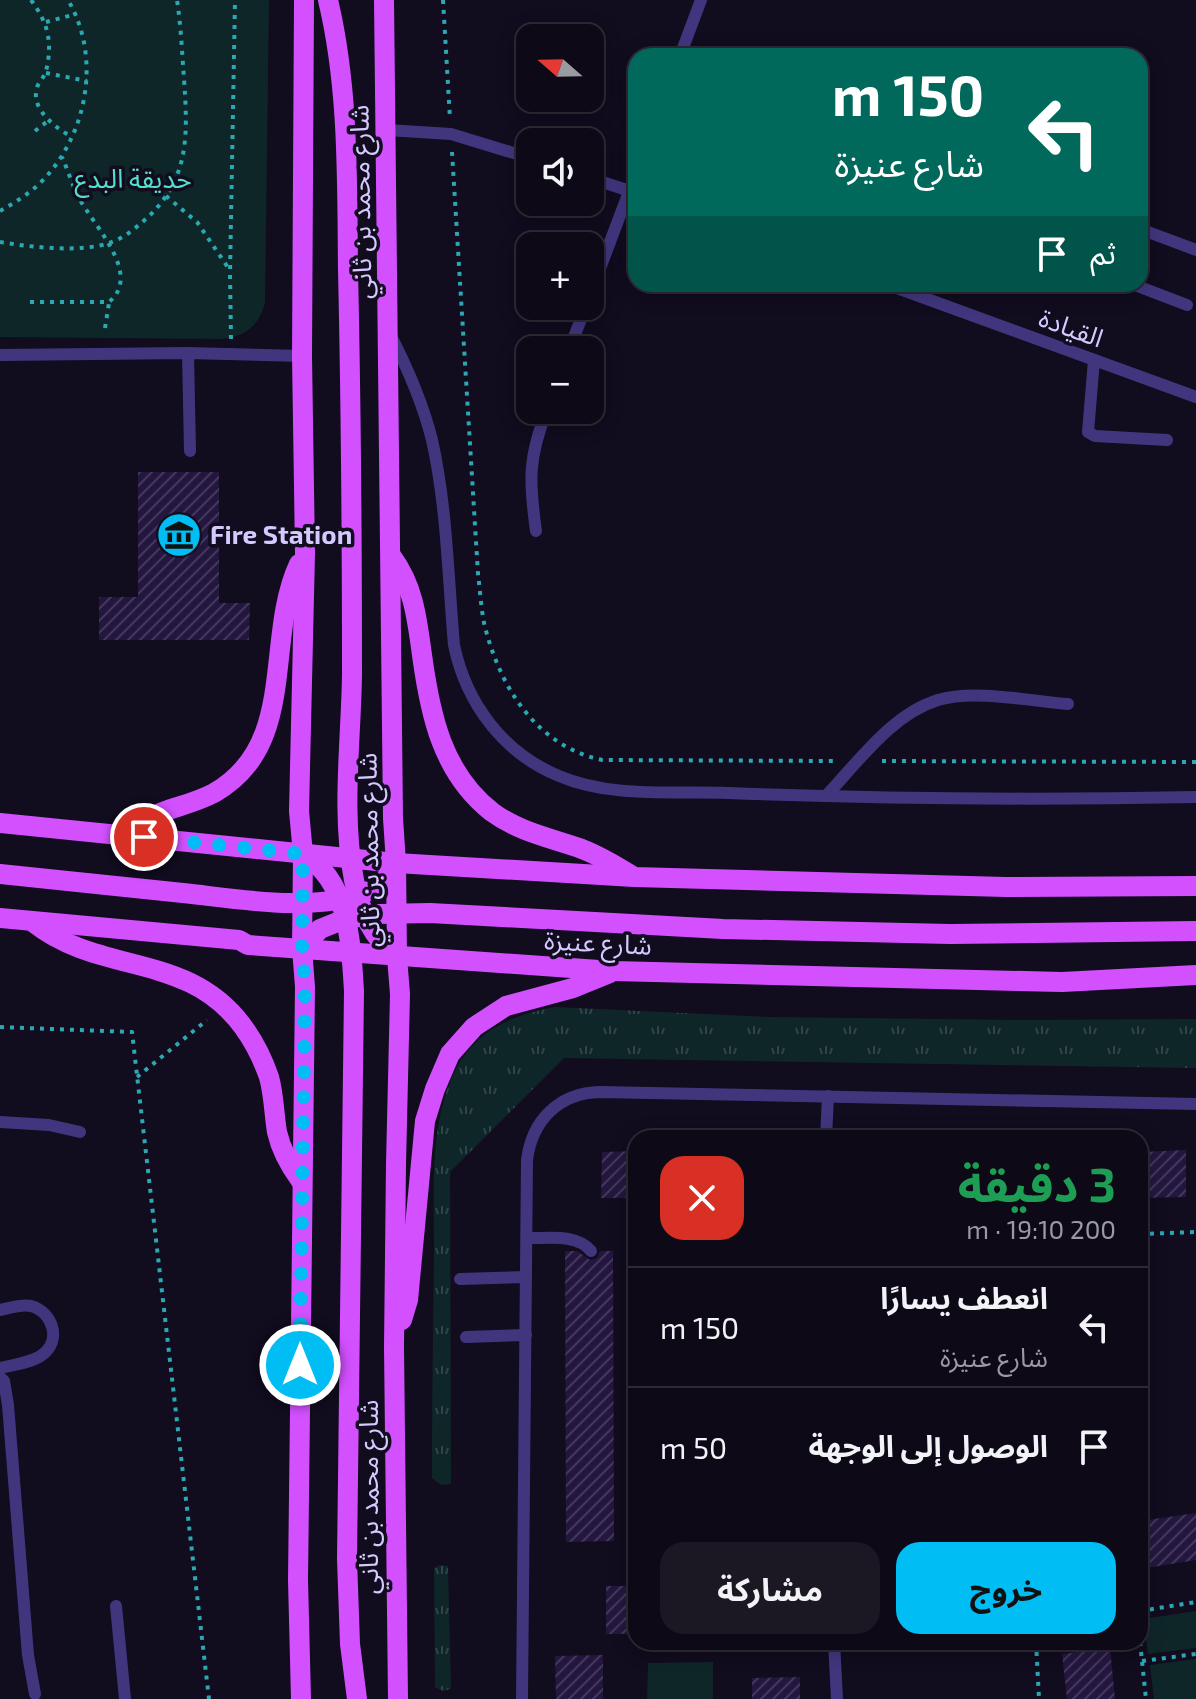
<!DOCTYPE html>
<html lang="ar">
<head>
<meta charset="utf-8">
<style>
	body { margin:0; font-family:"Exo 2","Noto Sans Arabic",sans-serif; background:#1b1723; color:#f1f3f6; direction:rtl; height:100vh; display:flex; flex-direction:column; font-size:30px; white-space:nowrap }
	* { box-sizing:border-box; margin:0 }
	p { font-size:26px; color:#9a9aa1 }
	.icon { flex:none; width:44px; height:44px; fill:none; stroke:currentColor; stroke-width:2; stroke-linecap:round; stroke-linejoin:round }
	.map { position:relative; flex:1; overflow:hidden; direction:ltr }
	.sheet { position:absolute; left:628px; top:1130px; width:520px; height:520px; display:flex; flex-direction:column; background:#0d0916; border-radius:24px; box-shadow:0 4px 20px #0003,0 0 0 2px #2d2a35; direction:rtl }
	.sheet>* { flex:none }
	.top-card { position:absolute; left:628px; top:48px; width:520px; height:244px; border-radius:24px; box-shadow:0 4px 20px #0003,0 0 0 2px #2d2a35; direction:rtl; background:#00695c; color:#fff; overflow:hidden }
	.needle { width:52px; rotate:290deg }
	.buttons { position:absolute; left:516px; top:24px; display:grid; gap:16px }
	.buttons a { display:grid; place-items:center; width:88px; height:88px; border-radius:16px; background:#0d0916; box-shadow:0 4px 20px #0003,0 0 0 2px #2d2a35; font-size:40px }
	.pin { position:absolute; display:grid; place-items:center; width:68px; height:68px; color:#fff; margin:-34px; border:4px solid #fff; border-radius:50%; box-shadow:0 2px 8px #0007 }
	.me { position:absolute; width:88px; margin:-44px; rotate:0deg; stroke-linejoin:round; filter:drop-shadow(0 0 6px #0008) }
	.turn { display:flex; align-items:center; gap:28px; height:168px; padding:0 32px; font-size:36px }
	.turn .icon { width:104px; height:104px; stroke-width:2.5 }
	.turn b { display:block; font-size:56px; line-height:68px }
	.then { display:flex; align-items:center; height:76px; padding:0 32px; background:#0003; gap:16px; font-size:30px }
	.round { display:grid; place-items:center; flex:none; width:84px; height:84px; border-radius:24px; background:#1b1723 }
	.overview { display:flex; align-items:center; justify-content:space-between; height:136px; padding:0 32px }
	h1 { font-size:48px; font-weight:700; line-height:60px; color:#1e9e55 }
	.action { display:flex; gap:16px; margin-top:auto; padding:16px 32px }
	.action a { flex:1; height:92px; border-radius:24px; background:#00bef4; color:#111; font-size:32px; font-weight:700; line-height:92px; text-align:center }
	.action a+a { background:#1b1723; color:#f1f3f6 }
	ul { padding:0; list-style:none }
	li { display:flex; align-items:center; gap:24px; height:120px; padding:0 32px; border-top:2px solid #2d2a35 }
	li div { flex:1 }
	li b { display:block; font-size:30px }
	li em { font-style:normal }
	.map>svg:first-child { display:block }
	.grass { fill:url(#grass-tufts) }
	.green { fill:#0f2628 }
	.building { fill:url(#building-hatch) }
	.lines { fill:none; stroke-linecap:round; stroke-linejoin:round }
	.path { stroke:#2ba8b1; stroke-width:4; stroke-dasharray:4 6; stroke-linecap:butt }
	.service { stroke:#41367e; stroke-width:12 }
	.primary { stroke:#d350ff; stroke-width:20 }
	.route { stroke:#00bef4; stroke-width:14; stroke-dasharray:0 25.2 }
	.labels { text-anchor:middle; stroke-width:7; stroke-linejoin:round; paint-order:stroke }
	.park-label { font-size:26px; fill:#54e0ce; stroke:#110c1e }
	.street-label { font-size:26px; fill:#d6c9ff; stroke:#110c1e }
	.poi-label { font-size:26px; font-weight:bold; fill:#d6c9ff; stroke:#110c1e; text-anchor:start }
</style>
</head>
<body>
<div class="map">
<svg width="1196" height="1699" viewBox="0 0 1196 1699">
	<defs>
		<pattern id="grass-tufts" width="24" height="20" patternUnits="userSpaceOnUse" patternTransform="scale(2)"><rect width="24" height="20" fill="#0f2628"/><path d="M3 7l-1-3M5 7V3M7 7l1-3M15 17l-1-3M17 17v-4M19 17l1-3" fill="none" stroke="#314448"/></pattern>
		<pattern id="building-hatch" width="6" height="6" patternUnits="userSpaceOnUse" patternTransform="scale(2)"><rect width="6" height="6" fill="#24173f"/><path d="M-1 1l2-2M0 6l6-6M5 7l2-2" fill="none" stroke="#43375c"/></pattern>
	</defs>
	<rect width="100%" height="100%" fill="#110c1e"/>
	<g class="grass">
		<path d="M555,1007L769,1017L1028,1020L1196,1019V1068L564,1058L450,1172L451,1484L441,1485L432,1478C432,1406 433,1333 434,1260C435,1198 427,1126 456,1069C476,1030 515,1014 555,1007Z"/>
		<polygon points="440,1565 448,1566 451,1689 443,1691 435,1687 434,1568"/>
	</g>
	<g class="green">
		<path d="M0,0H269L265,303C259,326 244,338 220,339L0,337Z"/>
		<polygon points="1196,1611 1196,1648 1148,1654 1143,1619"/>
		<polygon points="1196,1659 1196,1699 1154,1699 1150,1665"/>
		<polygon points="713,1662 713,1699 647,1699 648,1663"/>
	</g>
	<g class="building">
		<polygon points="138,472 219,472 219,603 250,603 249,640 99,640 99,597 138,597"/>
		<polygon points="1186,1150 1186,1197 1140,1198 1140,1152"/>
		<polygon points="636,1151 636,1198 601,1198 602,1152"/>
		<polygon points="565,1251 577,1251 590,1260 597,1258 600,1251 613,1251 614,1541 566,1542"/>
		<polygon points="1196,1513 1196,1560 1140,1569 1140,1521"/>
		<rect x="606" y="1586" width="30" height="48"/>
		<polygon points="1110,1648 1115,1699 1067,1699 1062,1654"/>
		<polygon points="603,1655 603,1699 556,1699 555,1656"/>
		<polygon points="800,1677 800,1699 752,1699 752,1678"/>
	</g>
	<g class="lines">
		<g class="path">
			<path d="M31,0C48,23 53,42 46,71C44,78 38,82 37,88C30,109 57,129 72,137"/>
			<polyline points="443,0 450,119"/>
			<polyline points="46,22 76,14"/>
			<polyline points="46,73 87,81"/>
			<polyline points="35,131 49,120"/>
			<path d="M452,152L478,574C480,590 481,607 484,623C499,686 536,746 602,760L834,761"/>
			<polyline points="166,196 197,222 229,269"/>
			<path d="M0,211C16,202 32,192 45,178C88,131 101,56 68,0"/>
			<path d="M0,242C30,247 80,253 109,243C120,240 132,231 140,224C190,183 188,137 184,79C182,53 181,26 177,0"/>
			<path d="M30,302H109C143,274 93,225 79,198C72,185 68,170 62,157"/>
			<polyline points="105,328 109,303"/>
			<polyline points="231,339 230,274 235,0"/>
			<polyline points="882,761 1196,762"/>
			<polyline points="0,1027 132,1032 209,1699"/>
			<polyline points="137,1077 207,1020"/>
			<polyline points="1140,1234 1196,1232"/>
			<polyline points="1140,1611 1196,1602"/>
			<polyline points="1036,1642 1039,1699"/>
			<polyline points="1140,1642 1146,1699"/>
			<polyline points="1142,1661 1196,1654"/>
		</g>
		<g class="service">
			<polyline points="780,55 783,56"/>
			<polyline points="680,56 701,0"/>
			<polyline points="387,130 451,134 530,158"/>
			<polyline points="590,178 636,193"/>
			<polyline points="1140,229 1196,250"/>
			<polyline points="886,284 1196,397"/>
			<polyline points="1132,284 1187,305"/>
			<polyline points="590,295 636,173"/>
			<path d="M391,336C408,369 423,404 432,440C447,507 448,577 454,645C466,703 503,753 559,776C610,798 674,791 728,793C884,799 1040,800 1196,797"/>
			<polyline points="569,350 586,306"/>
			<polyline points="188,353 190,451"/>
			<polyline points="0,355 188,353 302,356"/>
			<polyline points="1094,360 1088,432 1095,436 1167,440"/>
			<path d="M536,531C529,481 528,458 547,410"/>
			<path d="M826,796C858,762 892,714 938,700C974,689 1030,701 1068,704"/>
			<polyline points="0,1122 49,1125 80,1132"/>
			<polyline points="826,1138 828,1096"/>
			<path d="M527,1238C547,1239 577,1233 591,1251"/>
			<polyline points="460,1279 526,1277"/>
			<path d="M0,1310C10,1308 21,1304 31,1306C53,1312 62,1341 42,1355C31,1363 13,1365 0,1368"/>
			<polyline points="466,1337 526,1335"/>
			<polyline points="0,1377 4,1381 8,1405 28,1655 35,1694"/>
			<polyline points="116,1606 125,1699"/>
			<polyline points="834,1642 837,1699"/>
			<path d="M522,1699L527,1160C532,1120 559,1093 600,1092L1196,1104"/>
		</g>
		<g class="primary">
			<path d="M328,0C349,88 347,180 348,270C351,405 352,540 352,675C351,742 341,813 354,880C359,909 373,939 397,957"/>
			<polyline points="384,0 393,818 396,863 397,957 400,994 396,1164 394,1347 398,1699"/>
			<path d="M392,557C414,587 417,619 422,655C430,714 442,773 492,812C519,832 551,838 582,849C600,856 615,865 631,875"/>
			<polyline points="0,823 396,863 634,877 1006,887 1196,886"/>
			<path d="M117,834C134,826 150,816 168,810C183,805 199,801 214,793C299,745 264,639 299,564"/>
			<path d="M304,855C349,881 351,944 354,991L347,1559L350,1644L357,1699"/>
			<path d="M0,874C61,880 122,887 183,893C239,899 313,913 366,892C381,886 389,877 396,863"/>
			<polyline points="0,918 239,940 248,945 613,971 1062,982 1196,975"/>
			<path d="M34,923C101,976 189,951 244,1028C254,1042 263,1060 269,1077C274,1095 274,1114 277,1132C281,1150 290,1166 301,1181"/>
			<polyline points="302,948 320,929 345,919 379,914 430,913 723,929 950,934 1196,931"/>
			<polyline points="402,1320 408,1300 425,1121 435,1089 450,1054 474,1027 506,1006 573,988 610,973"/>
			<polyline points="301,1699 298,1580 305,987 302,948 303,854 299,811 305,553 302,356 304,0"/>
		</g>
	</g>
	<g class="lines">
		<polyline class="route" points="144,837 303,854 302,948 305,987 300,1365"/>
	</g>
	<defs>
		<g id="museum-disc" transform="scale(2.3)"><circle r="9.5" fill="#00bef4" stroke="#110c1e"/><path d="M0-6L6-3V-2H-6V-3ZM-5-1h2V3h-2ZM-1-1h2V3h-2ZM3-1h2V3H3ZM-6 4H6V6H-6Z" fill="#111"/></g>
	</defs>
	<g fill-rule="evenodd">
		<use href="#museum-disc" x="179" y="535"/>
	</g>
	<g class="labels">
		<g class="park-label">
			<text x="133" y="188">حديقة البدع</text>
		</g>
		<g class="street-label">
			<text transform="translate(361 202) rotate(-91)" y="9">شارع محمد بن ثاني</text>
			<text transform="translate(1071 328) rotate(20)" y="9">القيادة</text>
			<text transform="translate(369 850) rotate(-91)" y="9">شارع محمد بن ثاني</text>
			<text transform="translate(598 943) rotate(3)" y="9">شارع عنيزة</text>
			<text transform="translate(369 1497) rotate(-90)" y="9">شارع محمد بن ثاني</text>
		</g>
		<g class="poi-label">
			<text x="210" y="544">Fire Station</text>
		</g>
	</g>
</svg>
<div class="buttons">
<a><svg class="needle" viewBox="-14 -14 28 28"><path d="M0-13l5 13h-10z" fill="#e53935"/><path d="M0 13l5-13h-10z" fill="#9a9aa1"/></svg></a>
<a><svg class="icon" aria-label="sound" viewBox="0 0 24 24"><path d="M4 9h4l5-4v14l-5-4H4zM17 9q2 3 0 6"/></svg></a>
<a>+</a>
<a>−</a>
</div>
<div class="pin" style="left:144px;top:837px;background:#d93025"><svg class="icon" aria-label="arrive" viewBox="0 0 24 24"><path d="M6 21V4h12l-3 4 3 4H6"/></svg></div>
<svg class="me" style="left:300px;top:1365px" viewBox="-20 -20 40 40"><circle r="17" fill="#00bef4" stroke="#fff" stroke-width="3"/><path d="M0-11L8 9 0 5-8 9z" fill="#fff"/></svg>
<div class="top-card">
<div class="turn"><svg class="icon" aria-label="left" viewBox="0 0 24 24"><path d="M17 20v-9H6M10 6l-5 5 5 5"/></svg><div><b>150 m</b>شارع عنيزة</div></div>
<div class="then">ثم<svg class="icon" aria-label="arrive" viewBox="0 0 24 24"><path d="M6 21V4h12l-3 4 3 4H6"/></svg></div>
</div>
<section class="sheet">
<div class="overview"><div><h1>3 دقيقة</h1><p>200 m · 19:10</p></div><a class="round" style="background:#d93025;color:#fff"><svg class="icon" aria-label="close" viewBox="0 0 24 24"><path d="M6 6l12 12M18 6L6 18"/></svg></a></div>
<ul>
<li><svg class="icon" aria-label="left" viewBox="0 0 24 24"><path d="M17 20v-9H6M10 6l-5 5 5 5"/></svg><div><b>انعطف يسارًا</b><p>شارع عنيزة</p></div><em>150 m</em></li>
<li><svg class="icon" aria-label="arrive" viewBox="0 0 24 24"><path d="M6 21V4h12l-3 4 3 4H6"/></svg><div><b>الوصول إلى الوجهة</b></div><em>50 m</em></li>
</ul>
<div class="action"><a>خروج</a><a>مشاركة</a></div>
</section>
</div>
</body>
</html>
